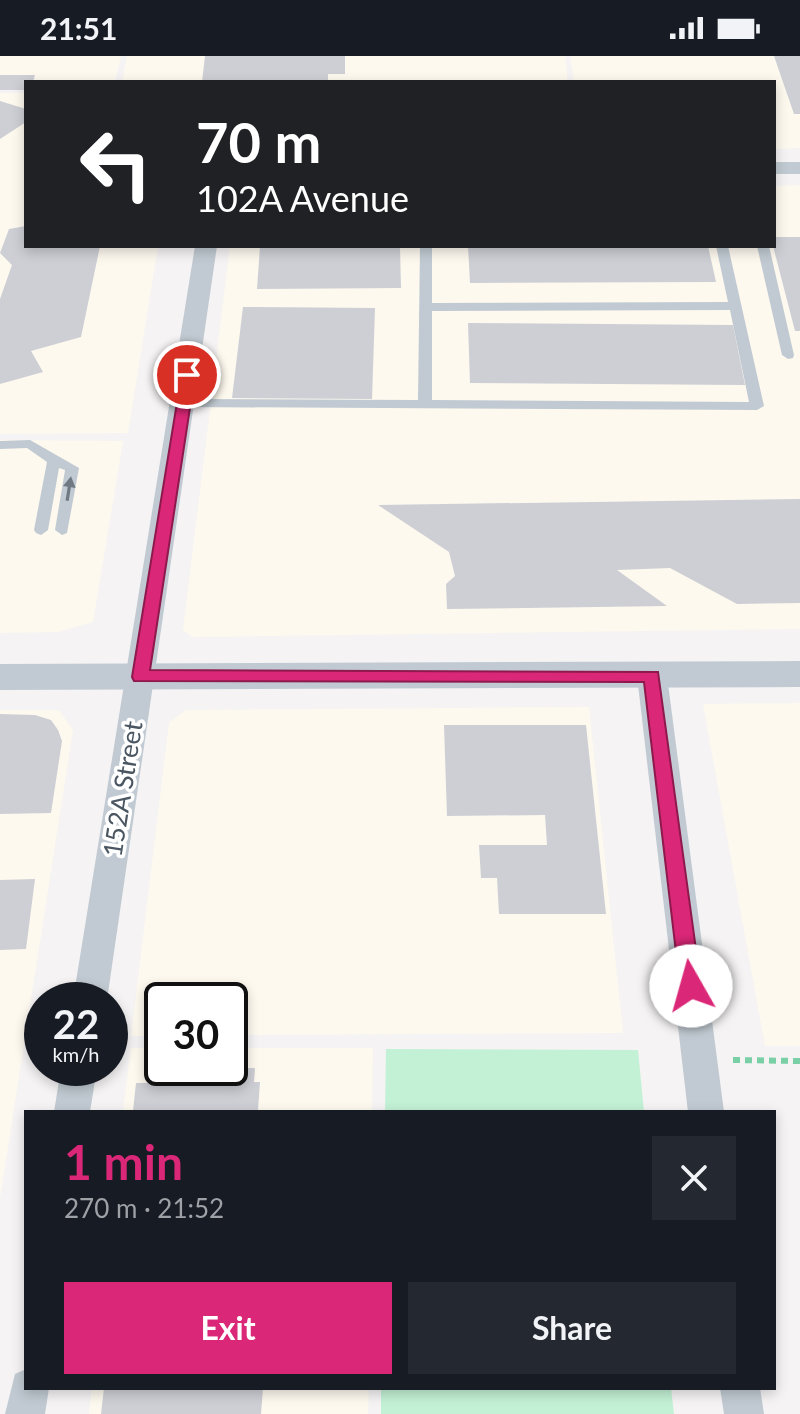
<!DOCTYPE html>
<html lang="en">
<head>
<meta charset="utf-8">
<style>
	body { margin:0; font-family:Lato,sans-serif; background:#242831; color:#f1f3f6; height:100vh; display:flex; flex-direction:column; font-size:30px; white-space:nowrap }
	* { box-sizing:border-box; margin:0 }
	p { font-size:26px; color:#9ea1a6 }
	.icon { flex:none; width:44px; height:44px; fill:none; stroke:currentColor; stroke-width:2; stroke-linecap:round; stroke-linejoin:round }
	.map { position:relative; flex:1; overflow:hidden }
	.sheet { position:absolute; left:24px; top:1054px; width:752px; height:280px; display:flex; flex-direction:column; background:#171b24; border-radius:0px; box-shadow:0 4px 12px #0003 }
	.sheet>* { flex:none }
	.banner { position:absolute; left:24px; top:24px; width:752px; height:168px; border-radius:0px; box-shadow:0 4px 12px #0003; background:#202124; color:#fff; overflow:hidden }
	.speed { position:absolute; left:24px; top:926px; display:flex; gap:16px; font-size:40px; font-weight:700; text-align:center }
	.speed>* { display:grid; place-content:center; width:104px; height:104px; border-radius:50%; background:#171b24; box-shadow:0 4px 12px #0003; line-height:1 }
	.speed small { font-size:20px; font-weight:400 }
	.speed .limit { border:4px solid #111; border-radius:12px; background:#fff; color:#111 }
	.pin { position:absolute; display:grid; place-items:center; width:68px; height:68px; color:#fff; margin:-34px; border:4px solid #fff; border-radius:50%; box-shadow:0 2px 8px #0007 }
	.me { position:absolute; width:88px; margin:-44px; rotate:353deg; stroke-linejoin:round; filter:drop-shadow(0 0 6px #0008) }
	.turn { display:flex; align-items:center; gap:28px; height:168px; padding:0 40px; font-size:36px }
	.turn .icon { width:104px; height:104px; stroke-width:2.5 }
	.turn b { display:block; font-size:56px; line-height:68px }
	.round { display:grid; place-items:center; flex:none; width:84px; height:84px; border-radius:0px; background:#242831 }
	.overview { display:flex; align-items:center; justify-content:space-between; height:136px; padding:0 40px }
	h1 { font-size:48px; font-weight:700; line-height:60px; color:#db2777 }
	.action { display:flex; gap:16px; margin-top:auto; padding:16px 40px }
	.action a { flex:1; height:92px; border-radius:0px; background:#db2777; color:#fff; font-size:32px; font-weight:700; line-height:92px; text-align:center }
	.action a+a { background:#242831; color:#f1f3f6 }
	.status { display:flex; justify-content:space-between; align-items:center; height:56px; padding:0 40px; background:#171b24; direction:ltr }
	.status svg { height:22px; fill:currentColor }
	.map>svg:first-child { display:block }
	.commercial { fill:#fdf9ef }
	.green { fill:#c3f1d5 }
	.building { fill:#cdcfd5 }
	.lines { fill:none; stroke-linecap:round; stroke-linejoin:round }
	.path { stroke:#7ad0a6; stroke-width:6; stroke-dasharray:7 5; stroke-linecap:butt }
	.service { fill:#c1cad2; fill-rule:evenodd }
	.minor { fill:#c1cad2; fill-rule:evenodd }
	.tertiary { fill:#c1cad2; fill-rule:evenodd }
	.oneway { fill:#6e7983 }
	.route { fill:#db2777; stroke:#8e194d; stroke-width:2 }
	.labels { text-anchor:middle; stroke-width:7; stroke-linejoin:round; paint-order:stroke }
	.street-label { font-size:26px; fill:#4a5661; stroke:#fff }
</style>
</head>
<body>
<div class="status"><b>21:51</b><svg viewBox="0 0 49 12"><path d="M0 12V9h3v3zM5 12V6h3v6zM10 12V3h3v9zM15 12V0h3v12zM26 1h20v11H26zM47 4h2v5h-2z"/></svg></div>
<div class="map">
<svg width="800" height="1358" viewBox="0 0 800 1358">
	<rect width="100%" height="100%" fill="#f5f3f3"/>
	<g class="commercial">
		<polygon points="0,0 121,0 115,26 26,26 26,34 0,34"/>
		<polygon points="127,0 565,0 568,26 122,26"/>
		<polygon points="570,0 800,0 800,92 774,93 774,26 574,26"/>
		<polygon points="0,37 26,37 26,190 158,190 128,377 0,378"/>
		<polygon points="800,129 800,573 192,581 183,574 230,190 774,190 774,130"/>
		<polygon points="0,384 123,385 93,566 58,576 0,577"/>
		<polygon points="800,647 800,990 765,990 703,648"/>
		<polygon points="589,651 623,977 230,979 230,944 162,944 162,980 131,980 169,667 186,654"/>
		<polygon points="0,654 59,654 73,674 0,1142"/>
		<polygon points="131,992 162,992 162,1012 230,1012 230,992 373,992 372,1056 123,1056"/>
		<polygon points="92,1332 369,1332 368,1358 89,1358"/>
	</g>
	<g class="green">
		<polygon points="386,993 638,994 644,1056 385,1056"/>
		<polygon points="381,1332 671,1332 674,1358 381,1358"/>
	</g>
	<g class="building">
		<polygon points="205,0 345,0 345,18 328,18 328,26 202,26"/>
		<polygon points="774,0 800,0 800,58 794,58"/>
		<polygon points="0,19 35,19 33,26 26,26 26,34 0,34"/>
		<polygon points="0,45 26,53 26,66 0,83"/>
		<polygon points="26,170 26,190 100,190 81,281 31,295 43,316 0,328 0,243 12,209 0,197 9,173"/>
		<polygon points="774,181 800,181 800,275 795,275 773,190"/>
		<polygon points="260,190 400,190 401,232 257,233"/>
		<polygon points="468,190 708,190 716,226 470,227"/>
		<polygon points="243,251 375,252 372,343 232,342"/>
		<polygon points="468,267 733,269 745,329 470,327"/>
		<polygon points="800,443 800,547 737,548 670,512 617,514 667,550 447,553 446,528 455,520 449,496 378,449"/>
		<polygon points="0,658 35,659 51,664 58,674 62,685 51,757 0,758"/>
		<polygon points="444,669 586,669 606,858 499,858 497,822 481,822 479,789 547,789 545,759 447,760"/>
		<polygon points="35,823 26,893 0,894 0,824"/>
		<polygon points="150,1012 255,1012 254,1026 260,1026 258,1054 133,1055 136,1027 148,1027"/>
		<polygon points="104,1332 263,1332 261,1358 101,1358"/>
	</g>
	<g class="lines">
		<polyline class="path" points="733,1004 800,1005"/>
		<g class="service">
			<path d="M420,190H432V247L728,246L716,190H728L764,350L757,354L183,351L176,347L183,343L418,344ZM730,254L749,346L432,344V255Z"/>
			<polygon points="757,190 769,190 794,299 793,302 788,303 782,299"/>
			<polygon points="30,384 79,412 67,477 62,479 55,474 65,414 59,412 48,474 41,479 36,477 34,474 47,406 27,392 0,393 0,385"/>
		</g>
		<g class="minor">
			<rect x="774" y="106" width="26" height="12"/>
			<polygon points="195,190 217,190 107,944 73,944"/>
			<polygon points="652,610 662,613 667,620 724,1056 688,1056 637,620 642,613"/>
			<polygon points="61,1012 97,1012 90,1056 54,1056"/>
			<polygon points="26,1313 26,1332 49,1332 45,1358 5,1358 15,1318"/>
			<polygon points="720,1332 760,1332 764,1358 724,1358"/>
		</g>
		<polygon class="tertiary" points="800,605 800,631 0,634 0,608"/>
	</g>
	<defs><path id="oneway-solid" d="M-6-.8H1V-3.2L6.5 0L1 3.2V.8H-6Z" transform="scale(2)"/></defs>
	<use class="oneway" href="#oneway-solid" transform="translate(69 433) rotate(-81)"/>
	<polygon class="route" points="182,316 195,319 150,614 658,616 701,930 698,937 691,939 680,930 644,626 134,625 132,621"/>
	<g class="labels">
		<g class="street-label">
			<text transform="translate(123 733) rotate(-81)" y="9">152A Street</text>
		</g>
	</g>
</svg>
<div class="speed"><div>22<small>km/h</small></div><div class="limit">30</div></div>
<div class="pin" style="left:187px;top:319px;background:#d93025"><svg class="icon" aria-label="arrive" viewBox="0 0 24 24"><path d="M6 21V4h12l-3 4 3 4H6"/></svg></div>
<svg class="me" style="left:691px;top:930px" viewBox="-20 -20 40 40"><circle r="19" fill="#fff"/><path d="M0-13L10 11 0 6-10 11z" fill="#db2777"/></svg>
<div class="banner">
<div class="turn"><svg class="icon" aria-label="left" viewBox="0 0 24 24"><path d="M17 20v-9H6M10 6l-5 5 5 5"/></svg><div><b>70 m</b>102A Avenue</div></div>
</div>
<section class="sheet">
<div class="overview"><div><h1>1 min</h1><p>270 m · 21:52</p></div><a class="round"><svg class="icon" aria-label="close" viewBox="0 0 24 24"><path d="M6 6l12 12M18 6L6 18"/></svg></a></div>
<div class="action"><a>Exit</a><a>Share</a></div>
</section>
</div>
</body>
</html>
